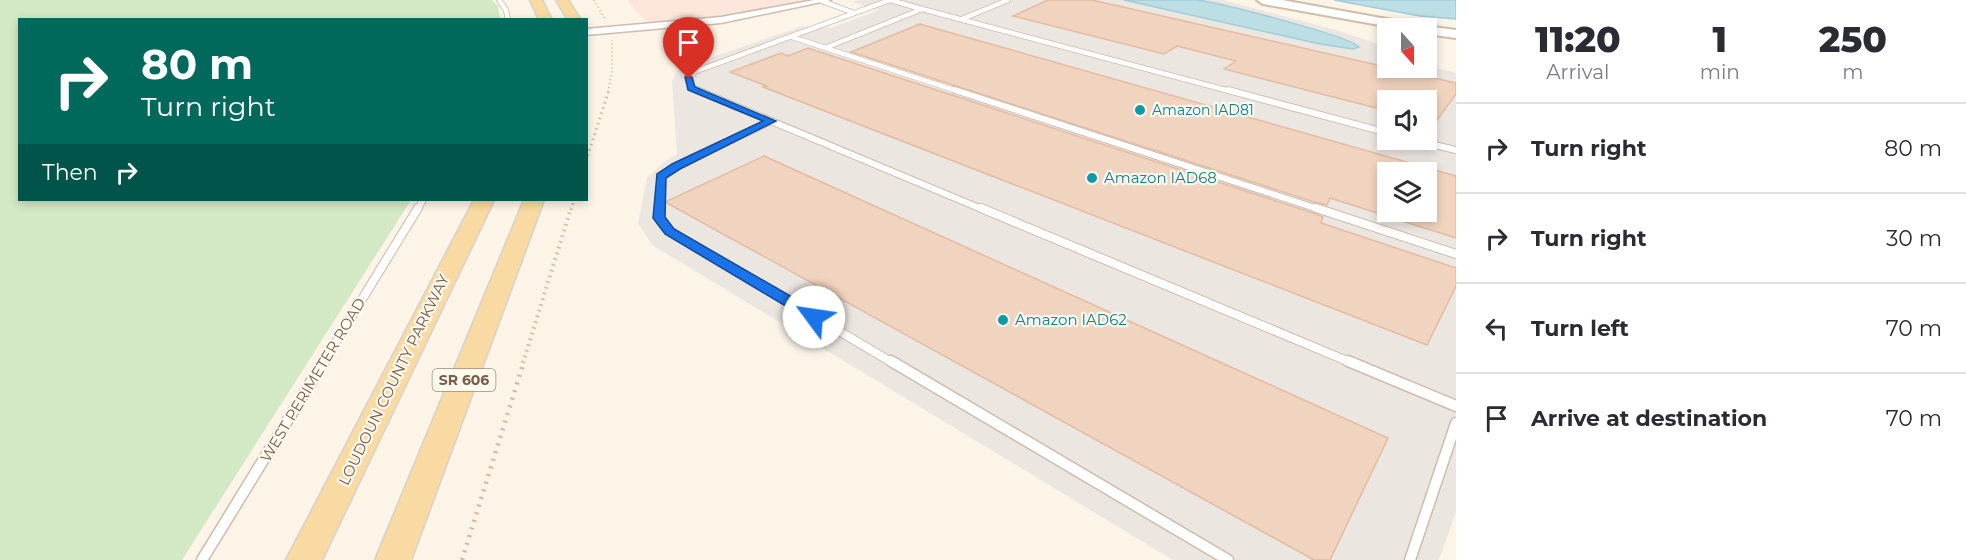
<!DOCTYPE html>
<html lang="en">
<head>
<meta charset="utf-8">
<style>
	body { margin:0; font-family:Montserrat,sans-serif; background:#f7f7f7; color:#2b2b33; height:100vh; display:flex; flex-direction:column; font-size:22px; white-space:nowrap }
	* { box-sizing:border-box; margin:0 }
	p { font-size:20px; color:#7c7c81 }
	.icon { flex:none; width:33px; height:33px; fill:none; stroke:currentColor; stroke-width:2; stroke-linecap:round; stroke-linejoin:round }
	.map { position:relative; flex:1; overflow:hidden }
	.sheet { display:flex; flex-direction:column; background:#fff; width:510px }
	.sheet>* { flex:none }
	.guide { position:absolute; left:18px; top:18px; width:570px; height:183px; border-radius:0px; box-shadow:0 3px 9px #0003; background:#00695c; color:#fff; overflow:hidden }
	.needle { width:39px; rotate:159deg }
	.controls { position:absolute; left:1377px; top:18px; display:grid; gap:12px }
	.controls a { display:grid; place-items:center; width:60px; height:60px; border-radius:0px; background:#fff; box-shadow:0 3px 9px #0003; font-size:30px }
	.pin { position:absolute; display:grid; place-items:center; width:51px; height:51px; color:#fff; margin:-62px -26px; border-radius:50% 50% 50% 0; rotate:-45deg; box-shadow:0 0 6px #0007 }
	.pin .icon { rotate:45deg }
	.me { position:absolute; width:66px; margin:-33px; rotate:301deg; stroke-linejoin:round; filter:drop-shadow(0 0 4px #0008) }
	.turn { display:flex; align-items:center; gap:21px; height:126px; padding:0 24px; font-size:27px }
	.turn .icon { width:78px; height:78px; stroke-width:2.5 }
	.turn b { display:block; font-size:42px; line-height:51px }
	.then { display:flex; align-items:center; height:57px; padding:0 24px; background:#0003; gap:12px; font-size:22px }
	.eta { display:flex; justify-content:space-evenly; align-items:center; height:102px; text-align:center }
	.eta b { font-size:36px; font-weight:800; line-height:42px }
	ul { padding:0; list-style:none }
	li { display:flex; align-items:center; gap:18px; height:90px; padding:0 24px; border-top:2px solid #e1e1e2 }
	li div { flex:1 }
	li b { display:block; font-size:22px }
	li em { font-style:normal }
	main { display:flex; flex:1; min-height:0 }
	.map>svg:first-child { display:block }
	.commercial { fill:#fce6db }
	.industrial { fill:#ece6e1; fill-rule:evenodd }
	.green { fill:#d3e9c6 }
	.water { fill:#bcdee5; stroke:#a2cdd7; stroke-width:1.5 }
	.building { fill:#f1d4bf; stroke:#e3bba0; stroke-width:1.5; fill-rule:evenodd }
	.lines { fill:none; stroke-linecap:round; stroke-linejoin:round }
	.lane-far3-casing { stroke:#cebcad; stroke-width:6 }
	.lane-far2-casing { stroke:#cebcad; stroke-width:8 }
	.lane-far1-casing { stroke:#cebcad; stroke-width:10 }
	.lane-casing { stroke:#cebcad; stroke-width:13 }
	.street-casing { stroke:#cebcad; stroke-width:3 }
	.secondary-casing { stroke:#d0bdab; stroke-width:4 }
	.primary-casing { stroke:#d8d1cd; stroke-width:3 }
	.path-far3 { stroke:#d6b8a2; stroke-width:2; stroke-dasharray:1 3; stroke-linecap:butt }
	.path-far2 { stroke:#d6b8a2; stroke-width:3; stroke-dasharray:1.5 4; stroke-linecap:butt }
	.path-far1 { stroke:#d6b8a2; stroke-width:4; stroke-dasharray:1.5 4.5; stroke-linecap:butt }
	.path { stroke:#d6b8a2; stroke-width:4.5; stroke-dasharray:2 6; stroke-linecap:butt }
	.lane-far3 { stroke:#fff; stroke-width:4.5 }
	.lane-far2 { stroke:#fff; stroke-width:6 }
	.lane-far1 { stroke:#fff; stroke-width:8 }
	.lane { stroke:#fff; stroke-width:10 }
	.street { fill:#fff; fill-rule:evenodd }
	.secondary { fill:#fff; fill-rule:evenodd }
	.primary { fill:#f8daa2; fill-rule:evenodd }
	.route { fill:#1a73e8; stroke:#114b97; stroke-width:1.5 }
	.culture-dot { fill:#0f9aa8; stroke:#fff8ed; stroke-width:2 }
	.labels { text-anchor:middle; stroke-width:4.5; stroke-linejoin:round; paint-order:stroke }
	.far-culture-label { font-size:14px; fill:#0d838f; stroke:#fff8ed; text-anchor:start }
	.shield { fill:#fff8ed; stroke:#9e8b7c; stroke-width:1.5 }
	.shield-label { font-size:14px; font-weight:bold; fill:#755c4c }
	.culture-label { font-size:15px; fill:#0d838f; stroke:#fff8ed; text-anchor:start }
	.street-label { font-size:15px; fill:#755c4c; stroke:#fff8ed }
</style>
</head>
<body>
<main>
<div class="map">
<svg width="1456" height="560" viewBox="0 0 1456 560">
	<rect width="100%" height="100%" fill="#fcf4e7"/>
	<polygon class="commercial" points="627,0 812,0 717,17 648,24"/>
	<path class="industrial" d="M859,0H1223L1336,30L1387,47L1388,68H1426L1427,61L1439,66L1436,68L1456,73V512L1439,560H1173L652,245L638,223L647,178L664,162L677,154L672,81L678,69L803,26L813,29L822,25L831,28L879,10L852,2ZM1388,100H1426V140H1388ZM1388,172H1426V212H1388Z"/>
	<polygon class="green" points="0,0 492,0 498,6 500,19 20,20 20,200 411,200 182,560 0,560"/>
	<g class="water">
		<path d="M1124,0C1148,0 1173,0 1197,0C1217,2 1350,36 1359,47L1353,49L1320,44Z"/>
		<polygon points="1334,0 1456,0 1456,19 1420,16"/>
	</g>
	<g class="building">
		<polygon points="1048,0 1092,0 1456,83 1456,94 1426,135 1426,100 1388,100 1388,111 1224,69 1236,61 1177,46 1164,54 1013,16"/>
		<path d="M920,24L1456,176V238L1330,198L1327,205L1314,202L851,52ZM1388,172H1426V212H1388Z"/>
		<polygon points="808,48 1313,213 1323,217 1321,223 1456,268 1456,286 1427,345 763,87 767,86 730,72 781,53 788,56"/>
		<polygon points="764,156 1388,438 1330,560 1314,560 665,202"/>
	</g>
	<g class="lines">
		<g class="lane-far3-casing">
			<g id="lane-far3">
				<polyline points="499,0 506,10 508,20"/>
				<polyline points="822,1 854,13"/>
				<polyline points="922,9 1233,92"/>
				<polyline points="962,19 1008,0"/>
				<polyline points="792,37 960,92"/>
				<polyline points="700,92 691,88 689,79 694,72 890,0 922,9 825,48"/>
			</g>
		</g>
		<g class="lane-far2-casing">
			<g id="lane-far2">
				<polyline points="697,90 984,210"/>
				<polyline points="955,90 1321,210"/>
				<polyline points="1228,90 1388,133"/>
				<polyline points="1414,140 1456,150"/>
				<polyline points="417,210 423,200"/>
				<polyline points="659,210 661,177 676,166 771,121"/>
			</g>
		</g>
		<g class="lane-far1-casing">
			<g id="lane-far1">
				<polyline points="659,208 659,218 670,231 893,363"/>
				<polyline points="981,208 1352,363"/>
				<polyline points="1316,208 1456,254"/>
				<polyline points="323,363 418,208"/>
			</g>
		</g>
		<g class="lane-casing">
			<g id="lane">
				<polyline points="891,361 1228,560"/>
				<polyline points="1348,361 1456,406"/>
				<polyline points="202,560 324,361"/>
				<polyline points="1410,560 1456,423"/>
			</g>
		</g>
		<g class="street-casing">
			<polygon id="street" points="814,0 831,0 721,23 586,35 586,29 721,17"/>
		</g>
		<g class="secondary-casing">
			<g id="secondary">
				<polygon points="1257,0 1282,0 1414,24 1420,28 1396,28 1263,4"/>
				<polygon points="1426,26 1456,30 1456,38 1426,34 1426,28 1421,28"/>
			</g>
		</g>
		<g class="primary-casing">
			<g id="primary">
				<polygon points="530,0 542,0 552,20 539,20"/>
				<polygon points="556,0 568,0 581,20 568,20"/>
				<polygon points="474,200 494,200 322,560 286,560"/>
				<polygon points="524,200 544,200 411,560 375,560"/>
			</g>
		</g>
		<g class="path-far3">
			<polyline points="594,0 605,19"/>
			<polyline points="608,92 612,71 612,40"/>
		</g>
		<g class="path-far2">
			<polyline points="586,161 609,90"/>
			<polyline points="571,210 574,200"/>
		</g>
		<polyline class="path-far1" points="523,363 571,208"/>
		<polyline class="path" points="462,560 524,361"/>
		<use href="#lane-far3" class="lane-far3"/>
		<use href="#lane-far2" class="lane-far2"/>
		<use href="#lane-far1" class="lane-far1"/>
		<use href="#lane" class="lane"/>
		<use href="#street" class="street"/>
		<use href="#secondary" class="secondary"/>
		<use href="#primary" class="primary"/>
	</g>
	<polygon class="route" points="685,77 692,77 695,87 776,121 680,169 666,178 665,217 674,229 820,313 822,317 820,320 809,320 665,234 653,218 657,174 672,164 763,121 688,90"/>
	<g class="culture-dot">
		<circle cx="1140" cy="110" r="6"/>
		<circle cx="1092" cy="178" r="6"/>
		<circle cx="1003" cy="320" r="6"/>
	</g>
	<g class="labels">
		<g class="far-culture-label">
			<text x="1152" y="115">Amazon IAD81</text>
		</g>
		<rect class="shield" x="432.5" y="369" width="63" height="22" rx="4.5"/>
		<g class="shield-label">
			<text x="464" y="385">SR 606</text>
		</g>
		<g class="culture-label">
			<text x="1104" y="183">Amazon IAD68</text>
			<text x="1015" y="325">Amazon IAD62</text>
		</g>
		<g class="street-label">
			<text transform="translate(313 380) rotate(-59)" y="5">WEST PERIMETER ROAD</text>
			<text transform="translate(394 380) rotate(-64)" y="5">LOUDOUN COUNTY PARKWAY</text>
		</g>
	</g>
</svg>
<div class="controls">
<a><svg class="needle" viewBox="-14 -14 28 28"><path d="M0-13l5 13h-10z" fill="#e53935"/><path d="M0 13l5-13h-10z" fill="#7c7c81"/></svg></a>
<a><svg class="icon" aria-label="sound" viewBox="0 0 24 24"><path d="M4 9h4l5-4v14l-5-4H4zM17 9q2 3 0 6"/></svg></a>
<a><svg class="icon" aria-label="layers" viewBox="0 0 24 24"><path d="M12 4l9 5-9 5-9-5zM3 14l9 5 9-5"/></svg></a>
</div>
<div class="pin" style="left:689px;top:79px;background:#d93025"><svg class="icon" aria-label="arrive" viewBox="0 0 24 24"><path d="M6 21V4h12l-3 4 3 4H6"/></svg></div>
<svg class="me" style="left:814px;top:317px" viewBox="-20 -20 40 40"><circle r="19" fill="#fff"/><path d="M0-13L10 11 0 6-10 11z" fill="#1a73e8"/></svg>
<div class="guide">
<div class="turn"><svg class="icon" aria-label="right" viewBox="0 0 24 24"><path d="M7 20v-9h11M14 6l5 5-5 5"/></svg><div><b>80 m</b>Turn right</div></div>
<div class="then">Then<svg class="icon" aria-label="right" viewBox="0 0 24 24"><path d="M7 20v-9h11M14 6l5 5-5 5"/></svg></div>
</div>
</div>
<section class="sheet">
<div class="eta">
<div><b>11:20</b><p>Arrival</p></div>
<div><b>1</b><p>min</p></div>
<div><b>250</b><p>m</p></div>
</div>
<ul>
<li><svg class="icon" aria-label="right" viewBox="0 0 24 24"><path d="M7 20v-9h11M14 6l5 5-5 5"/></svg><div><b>Turn right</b></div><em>80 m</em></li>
<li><svg class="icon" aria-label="right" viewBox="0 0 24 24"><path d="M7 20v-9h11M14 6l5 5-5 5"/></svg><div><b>Turn right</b></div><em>30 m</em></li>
<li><svg class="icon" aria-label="left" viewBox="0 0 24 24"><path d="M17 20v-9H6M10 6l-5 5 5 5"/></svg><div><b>Turn left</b></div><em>70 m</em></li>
<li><svg class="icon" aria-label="arrive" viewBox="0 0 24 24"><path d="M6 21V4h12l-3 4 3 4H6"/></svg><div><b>Arrive at destination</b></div><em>70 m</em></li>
</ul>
</section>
</main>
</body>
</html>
